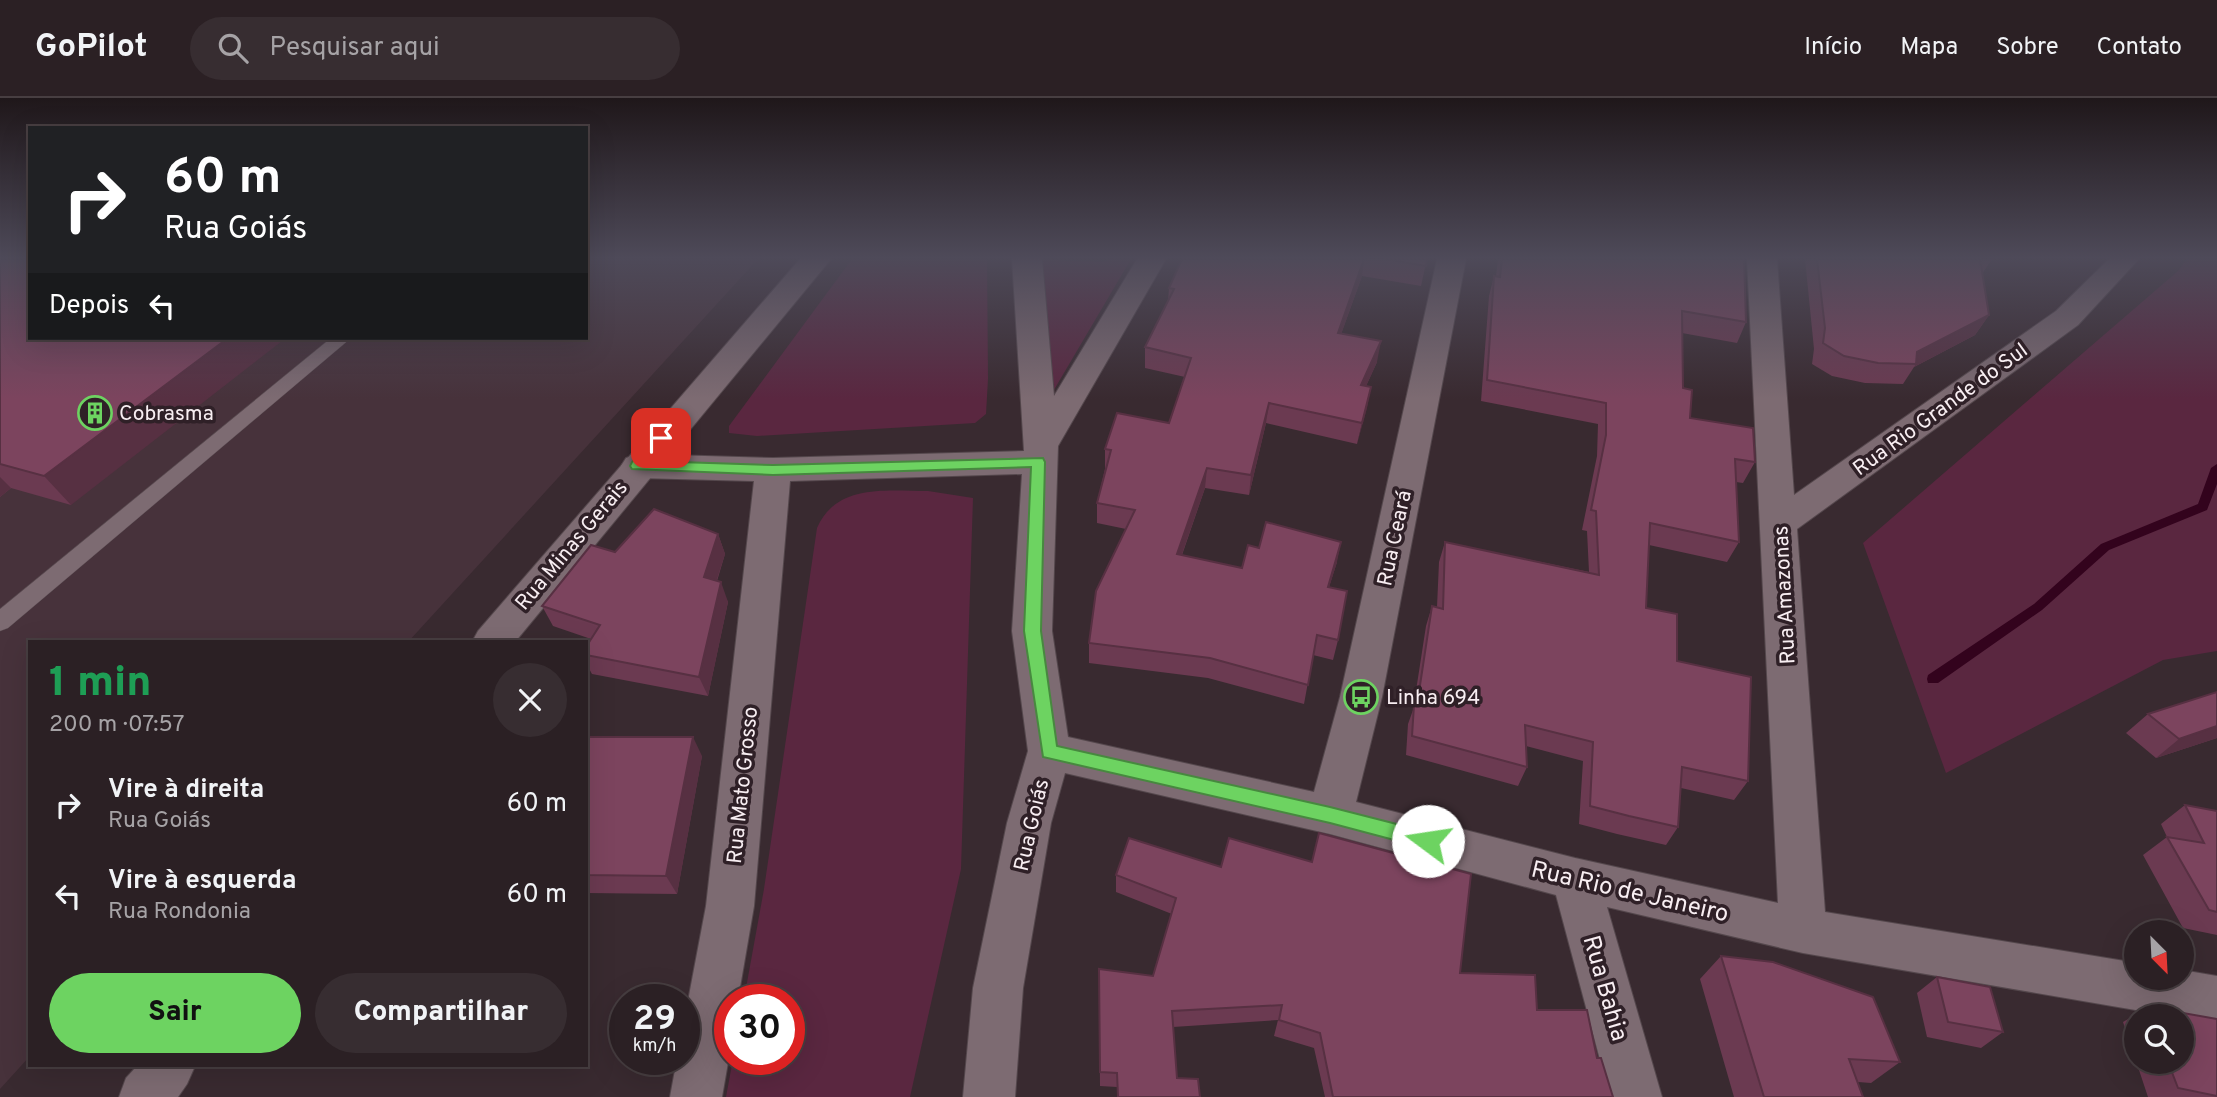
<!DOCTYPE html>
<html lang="pt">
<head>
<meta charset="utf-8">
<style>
	body { margin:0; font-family:Overpass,sans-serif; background:#372d31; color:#f1f3f6; height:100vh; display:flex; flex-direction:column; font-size:26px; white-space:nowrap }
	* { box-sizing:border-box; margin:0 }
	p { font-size:23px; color:#a6a3a6 }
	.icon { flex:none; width:38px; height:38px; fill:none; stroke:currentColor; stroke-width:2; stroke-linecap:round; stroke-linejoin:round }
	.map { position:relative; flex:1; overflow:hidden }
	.panel { position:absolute; left:28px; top:542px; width:560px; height:427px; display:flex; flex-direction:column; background:#2b2024; border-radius:0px; box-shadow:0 7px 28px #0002,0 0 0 2px #473e41 }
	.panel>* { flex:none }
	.guide { position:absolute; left:28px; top:28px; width:560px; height:214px; border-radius:0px; box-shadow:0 7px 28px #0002,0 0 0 2px #473e41; background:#202124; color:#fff; overflow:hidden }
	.needle { width:46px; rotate:156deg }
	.controls { position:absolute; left:2124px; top:822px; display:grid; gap:14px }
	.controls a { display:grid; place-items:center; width:70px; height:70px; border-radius:50%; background:#2b2024; box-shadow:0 7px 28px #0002,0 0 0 2px #473e41; font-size:35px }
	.speed { position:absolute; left:609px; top:886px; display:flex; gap:14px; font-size:35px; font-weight:700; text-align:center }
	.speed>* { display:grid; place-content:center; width:91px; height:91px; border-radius:50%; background:#2b2024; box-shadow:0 7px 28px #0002,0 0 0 2px #473e41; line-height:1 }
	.speed small { font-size:18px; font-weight:400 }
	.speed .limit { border:10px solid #d22; background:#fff; color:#111 }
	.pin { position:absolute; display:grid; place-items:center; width:60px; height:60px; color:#fff; margin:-30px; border-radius:14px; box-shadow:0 4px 10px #0006 }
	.me { position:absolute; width:77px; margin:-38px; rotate:284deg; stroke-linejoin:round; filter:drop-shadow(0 0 5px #0008) }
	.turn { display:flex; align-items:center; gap:24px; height:147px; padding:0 21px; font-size:32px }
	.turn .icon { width:91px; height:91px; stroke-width:2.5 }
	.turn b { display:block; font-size:49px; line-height:60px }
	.then { display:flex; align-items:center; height:66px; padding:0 21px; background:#0003; gap:14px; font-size:26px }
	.round { display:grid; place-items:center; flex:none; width:74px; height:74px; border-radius:37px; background:#372d31 }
	.head { display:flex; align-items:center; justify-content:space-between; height:119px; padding:0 21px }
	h1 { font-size:42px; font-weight:800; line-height:52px; color:#1e9e55 }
	.action { display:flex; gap:14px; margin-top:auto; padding:14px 21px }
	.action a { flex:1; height:80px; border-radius:42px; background:#6dd361; color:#111; font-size:28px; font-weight:800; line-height:80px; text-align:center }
	.action a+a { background:#372d31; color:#f1f3f6 }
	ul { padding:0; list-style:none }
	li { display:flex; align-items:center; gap:21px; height:91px; padding:0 21px }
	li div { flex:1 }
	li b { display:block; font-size:26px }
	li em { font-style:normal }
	header { display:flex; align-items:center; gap:42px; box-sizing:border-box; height:98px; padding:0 35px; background:#2b2024; border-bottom:2px solid #473e41 }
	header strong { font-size:33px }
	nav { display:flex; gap:38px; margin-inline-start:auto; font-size:24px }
	.search { width:490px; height:63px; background:#372d31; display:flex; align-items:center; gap:18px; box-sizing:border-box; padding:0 24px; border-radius:38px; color:#a6a3a6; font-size:26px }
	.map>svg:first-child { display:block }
	.built { fill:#47323b }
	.green { fill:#5a2740 }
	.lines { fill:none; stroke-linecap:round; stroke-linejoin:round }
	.stream { fill:#33031d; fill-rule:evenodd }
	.lane-casing { stroke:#54474c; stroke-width:1 }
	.street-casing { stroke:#54474c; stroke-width:2 }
	.secondary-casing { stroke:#54474c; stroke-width:2 }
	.lane { fill:#7d6b72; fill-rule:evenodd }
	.street { fill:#7d6b72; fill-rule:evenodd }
	.secondary { fill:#7d6b72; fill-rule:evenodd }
	.wall { fill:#6b3a51; fill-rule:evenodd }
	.shaded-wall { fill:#573042 }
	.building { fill:#7c445e; stroke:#573042; stroke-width:2 }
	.route { fill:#6dd361; stroke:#47893f; stroke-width:2 }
	.labels { text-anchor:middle; stroke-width:7; stroke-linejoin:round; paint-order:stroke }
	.street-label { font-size:21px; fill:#f8eef2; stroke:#2f2027 }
	.poi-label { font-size:21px; fill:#f8eef2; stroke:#2f2027; text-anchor:start }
	.near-street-label { font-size:24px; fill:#f8eef2; stroke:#2f2027 }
</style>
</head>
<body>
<header>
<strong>GoPilot</strong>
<div class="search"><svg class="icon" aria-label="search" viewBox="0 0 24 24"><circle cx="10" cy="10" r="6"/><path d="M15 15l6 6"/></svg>Pesquisar aqui</div>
<nav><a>Início</a><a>Mapa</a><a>Sobre</a><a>Contato</a></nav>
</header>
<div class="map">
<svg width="2217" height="999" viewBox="0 0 2217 999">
	<rect width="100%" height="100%" fill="#392a30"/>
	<polygon class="built" points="0,161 30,240 586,240 586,161 758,161 408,544 30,544 30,958 0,991"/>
	<g class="green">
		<polygon points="852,161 987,161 988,281 986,316 975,325 757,338 729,335 729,328"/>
		<polygon points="1031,161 1101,164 1112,161 1131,161 1048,302"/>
		<polygon points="2187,161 2217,161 2217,553 2163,562 1946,675 1863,445 2178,173"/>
		<path d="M928,393L973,400L961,771L910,999H726L733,961H789V901H744L764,791L817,430C837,385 886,393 928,393Z"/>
	</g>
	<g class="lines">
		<polygon class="stream" points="2217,366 2217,386 2207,412 2109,452 2042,512 1938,585 1928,585 1927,581 1928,577 2034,506 2101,446 2198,406 2211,370"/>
		<g class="lane-casing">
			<polygon id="lane" points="331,240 351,240 8,530 0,533 0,511"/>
		</g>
		<g class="street-casing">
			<polygon id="street" points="1012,161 1042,161 1054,298 1137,161 1166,161 1058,348 1052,533 1068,639 1314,694 1340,599 1437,161 1466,161 1382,599 1356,704 1575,760 1778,805 1747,161 1777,161 1794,397 2056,213 2109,161 2139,161 2078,227 1797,431 1825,814 2137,865 2137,880 2182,880 2182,872 2217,878 2217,926 1803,855 1607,809 1662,999 1610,999 1556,797 1330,736 1065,675 1051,725 1023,890 1015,999 963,999 973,890 1007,725 1028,653 1012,533 1022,376 790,383 754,808 738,901 730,901 730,953 722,999 670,999 677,961 684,961 684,924 706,808 754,383 638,380 626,376 621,368 626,360 638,356 773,360 1024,353"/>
		</g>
		<g class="secondary-casing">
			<g id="secondary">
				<polygon points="800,161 831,161 515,544 472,544 478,533"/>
				<polygon points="137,968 195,968 187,986 178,999 119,999 126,980"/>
			</g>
		</g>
		<use href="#lane" class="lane"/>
		<use href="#street" class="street"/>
		<use href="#secondary" class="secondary"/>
	</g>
	<g class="wall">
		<polygon points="0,161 71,407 11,390 0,399"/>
		<polygon points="1182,161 1427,161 1421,188 1362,178 1341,236 1377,264 1366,288 1371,289 1357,346 1266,325 1249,397 1205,390 1182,457 1242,470 1337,464 1329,489 1338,542 1333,562 1313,557 1304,606 1208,580 1089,565 1089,545 1126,431 1097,425 1097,405 1105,371 1105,351 1169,325 1185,279 1145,270 1145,249 1168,203 1169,190"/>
		<polygon points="1498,161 1744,161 1746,224 1737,245 1682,235 1683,290 1690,320 1755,364 1743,385 1736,384 1739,444 1727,464 1649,447 1646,510 1748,683 1734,702 1681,690 1678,729 1666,747 1617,736 1579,726 1583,663 1526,648 1527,669 1518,688 1406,657 1408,626 1413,612 1426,528 1432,508 1437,509 1439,464 1445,444 1589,474 1587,433 1582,432 1597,358 1598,326 1481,303 1489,198 1494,178 1496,178"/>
		<polygon points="1805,161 1992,161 1982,176 1989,217 1975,237 1914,269 1903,286 1865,285 1832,278 1812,266 1814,251"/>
		<polygon points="718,436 725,456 717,483 728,504 708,598 592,576 586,565 586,549 591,541 553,528 542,508 615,454"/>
		<polygon points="2217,594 2217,640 2156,660 2126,635 2148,616"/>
		<polygon points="586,639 702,658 677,796 586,795"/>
		<polygon points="2185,707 2217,713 2217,837 2183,830 2143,757 2167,739 2161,726"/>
		<polygon points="1319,735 1460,875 1537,912 1597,960 1613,999 1325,999 1314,950 1274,938 1278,922 1173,929 1177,980 1200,999 1117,999 1117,989 1100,988 1099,871 1153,878 1172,816 1116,794 1116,777 1312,764"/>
		<polygon points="1721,858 1900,964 1871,985 1858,984 1863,999 1734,999 1700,881"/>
		<polygon points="1937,879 2003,934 1981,950 1927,939 1917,895"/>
		<path d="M2149,909L2217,921V999H2148L2123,924ZM2137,919H2182V964H2137Z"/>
	</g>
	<g class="shaded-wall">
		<polygon points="1364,161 1362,178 1334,256 1338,235"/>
		<polygon points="1989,217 1975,237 1914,269 1916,266 1917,254"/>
		<polygon points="228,240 286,240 71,407 44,378"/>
		<polygon points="1381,243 1377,264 1357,308 1361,287"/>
		<polygon points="1371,289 1367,310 1357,346 1362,325"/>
		<polygon points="1269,305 1266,325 1249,397 1251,377"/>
		<polygon points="1207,370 1205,390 1175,476 1177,456"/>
		<polygon points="0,379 11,390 0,399"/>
		<polygon points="718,436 725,456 711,500 704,479"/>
		<polygon points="1341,444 1337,464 1323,509 1328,489"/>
		<polygon points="721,484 728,504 708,598 699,579"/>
		<polygon points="2217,628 2217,640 2156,660 2179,641"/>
		<polygon points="693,639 702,658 677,796 666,778"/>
	</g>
	<g class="building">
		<polygon points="0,161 30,161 30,240 228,240 44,378 0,366"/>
		<polygon points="1182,161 1364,161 1338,235 1381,243 1361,287 1371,289 1362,325 1269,305 1251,377 1207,370 1177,456 1242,470 1248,447 1259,450 1266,424 1341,444 1328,489 1347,493 1338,542 1317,537 1308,587 1210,560 1089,545 1096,493 1135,412 1097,405 1111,352 1105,351 1117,315 1169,325 1191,260 1145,249 1174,191 1169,190"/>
		<polygon points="1385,161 1427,161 1426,168"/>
		<polygon points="1502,161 1744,161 1746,224 1682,213 1683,290 1692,292 1690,320 1753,330 1755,364 1735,361 1739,444 1650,425 1646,510 1677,516 1677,563 1751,579 1748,683 1682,669 1678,729 1629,718 1590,708 1593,644 1525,627 1527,669 1412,638 1414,607 1417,607 1432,508 1443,511 1445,444 1599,477 1596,413 1591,412 1606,337 1606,305 1487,282 1494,178 1500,179"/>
		<polygon points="1817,161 1980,161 1989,217 1917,254 1916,266 1878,265 1844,258 1823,245 1825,230"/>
		<polygon points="654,411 718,436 704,479 721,484 699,579 586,557 586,549 600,527 542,508 591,447 615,454"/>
		<polygon points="2217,594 2217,628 2179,641 2148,616"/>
		<polygon points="586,639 693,639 666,778 586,777"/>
		<polygon points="2185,707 2217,713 2217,814 2209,812 2167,739 2204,745"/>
		<polygon points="1319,735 1471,776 1460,875 1535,877 1537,912 1587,912 1597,960 1601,960 1613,999 1333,999 1320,935 1279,922 1282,907 1172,913 1177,980 1198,981 1200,999 1118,999 1117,975 1100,974 1099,871 1153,878 1176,800 1116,777 1129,740 1221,769 1229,740 1312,764"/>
		<polygon points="1721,858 1773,864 1873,899 1900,964 1849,961 1863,999 1764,999"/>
		<polygon points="1937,879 1990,889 2003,934 1948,924"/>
		<polygon points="2149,909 2217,921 2217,998 2178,990 2168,964 2182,964 2182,919 2152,919"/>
	</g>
	<linearGradient id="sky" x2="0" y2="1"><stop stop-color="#1f171a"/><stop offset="0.53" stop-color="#4e4a59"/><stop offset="1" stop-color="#4e4a59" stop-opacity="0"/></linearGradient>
	<rect width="2217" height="301" fill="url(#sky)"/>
	<polygon class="route" points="661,335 668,340 649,363 773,367 1043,360 1045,364 1041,533 1057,648 1330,709 1428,734 1435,737 1438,743 1435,749 1428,751 1330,725 1043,659 1024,533 1031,369 773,377 632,371 630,368 632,364 656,336"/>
	<defs>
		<g id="building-ring" transform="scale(1.75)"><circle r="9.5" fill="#2f2027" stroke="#6dd361" stroke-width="1.5"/><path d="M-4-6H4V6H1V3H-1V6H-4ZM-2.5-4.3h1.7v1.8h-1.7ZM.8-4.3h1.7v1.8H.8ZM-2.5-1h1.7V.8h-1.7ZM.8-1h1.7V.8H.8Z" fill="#6dd361"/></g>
		<g id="bus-ring" transform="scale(1.75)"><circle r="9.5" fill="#2f2027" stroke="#6dd361" stroke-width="1.5"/><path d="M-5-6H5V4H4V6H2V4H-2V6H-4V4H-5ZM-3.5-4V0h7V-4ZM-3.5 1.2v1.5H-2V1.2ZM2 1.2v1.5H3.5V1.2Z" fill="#6dd361"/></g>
	</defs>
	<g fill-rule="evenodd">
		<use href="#building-ring" x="95" y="315"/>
		<use href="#bus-ring" x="1361" y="599"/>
	</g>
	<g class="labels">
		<g class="street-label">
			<text transform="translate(1940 311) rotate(-36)" y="7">Rua Rio Grande do Sul</text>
			<text transform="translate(1394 440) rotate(-78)" y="7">Rua Ceará</text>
			<text transform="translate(571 447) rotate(-50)" y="7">Rua Minas Gerais</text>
			<text transform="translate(1784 497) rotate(-93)" y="7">Rua Amazonas</text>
			<text transform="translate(742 687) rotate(-84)" y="7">Rua Mato Grosso</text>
			<text transform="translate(1031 727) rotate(-77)" y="7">Rua Goiás</text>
		</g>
		<g class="poi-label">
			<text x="119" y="322">Cobrasma</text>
			<text x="1386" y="606">Linha 694</text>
		</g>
		<g class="near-street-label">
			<text transform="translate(1630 793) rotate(13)" y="8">Rua Rio de Janeiro</text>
			<text transform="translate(1606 890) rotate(74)" y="8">Rua Bahia</text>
		</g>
	</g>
</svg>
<div class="controls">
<a><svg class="needle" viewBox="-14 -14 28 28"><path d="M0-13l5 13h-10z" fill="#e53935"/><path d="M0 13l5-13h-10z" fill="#a6a3a6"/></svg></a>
<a><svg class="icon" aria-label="search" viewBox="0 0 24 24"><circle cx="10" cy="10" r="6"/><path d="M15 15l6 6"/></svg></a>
</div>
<div class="speed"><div>29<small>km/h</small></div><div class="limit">30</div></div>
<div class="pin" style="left:661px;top:340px;background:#d93025"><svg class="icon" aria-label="arrive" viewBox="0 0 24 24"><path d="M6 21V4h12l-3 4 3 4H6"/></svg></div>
<svg class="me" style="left:1428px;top:743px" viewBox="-20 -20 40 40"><circle r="19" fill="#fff"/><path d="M0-13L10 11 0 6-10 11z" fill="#6dd361"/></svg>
<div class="guide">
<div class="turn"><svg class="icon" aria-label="right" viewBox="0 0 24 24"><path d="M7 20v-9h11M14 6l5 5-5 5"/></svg><div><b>60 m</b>Rua Goiás</div></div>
<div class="then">Depois<svg class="icon" aria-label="left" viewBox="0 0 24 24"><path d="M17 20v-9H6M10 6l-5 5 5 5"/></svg></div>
</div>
<section class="panel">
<div class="head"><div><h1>1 min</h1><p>200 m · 07:57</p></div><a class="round"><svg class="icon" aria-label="close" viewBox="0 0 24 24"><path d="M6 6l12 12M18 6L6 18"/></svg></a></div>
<ul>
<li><svg class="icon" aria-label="right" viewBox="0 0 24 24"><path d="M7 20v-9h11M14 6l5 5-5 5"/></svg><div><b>Vire à direita</b><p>Rua Goiás</p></div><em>60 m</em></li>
<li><svg class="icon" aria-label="left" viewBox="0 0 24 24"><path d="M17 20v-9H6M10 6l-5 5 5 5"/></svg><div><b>Vire à esquerda</b><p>Rua Rondonia</p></div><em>60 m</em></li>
</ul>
<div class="action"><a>Sair</a><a>Compartilhar</a></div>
</section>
</div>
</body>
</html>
